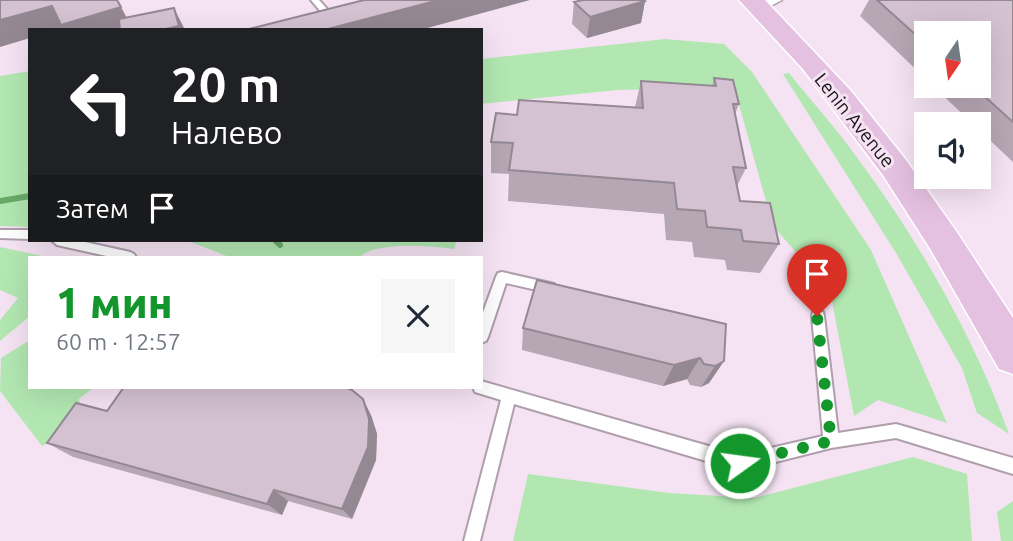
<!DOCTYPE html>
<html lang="ru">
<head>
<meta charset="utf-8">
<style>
	body { margin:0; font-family:Ubuntu,sans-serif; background:#f6f6f7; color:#1f2937; height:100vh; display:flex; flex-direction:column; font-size:26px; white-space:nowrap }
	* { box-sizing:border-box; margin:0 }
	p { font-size:23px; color:#747a83 }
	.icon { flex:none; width:38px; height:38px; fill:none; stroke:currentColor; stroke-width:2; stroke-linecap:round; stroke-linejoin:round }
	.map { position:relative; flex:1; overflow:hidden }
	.details { position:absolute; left:28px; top:256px; width:455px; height:133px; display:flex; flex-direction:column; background:#fff; border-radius:0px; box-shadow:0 7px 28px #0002 }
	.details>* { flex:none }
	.top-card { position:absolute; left:28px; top:28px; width:455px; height:214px; border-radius:0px; box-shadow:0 7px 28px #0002; background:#202124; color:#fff; overflow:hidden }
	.needle { width:46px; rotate:193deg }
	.controls { position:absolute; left:914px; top:21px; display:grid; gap:14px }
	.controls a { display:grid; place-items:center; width:77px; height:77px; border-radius:0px; background:#fff; box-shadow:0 7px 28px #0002; font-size:35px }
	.pin { position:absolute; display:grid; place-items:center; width:60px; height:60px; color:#fff; margin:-72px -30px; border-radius:50% 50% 50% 0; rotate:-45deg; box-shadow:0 0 7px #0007 }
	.pin .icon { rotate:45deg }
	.me { position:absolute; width:77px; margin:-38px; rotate:76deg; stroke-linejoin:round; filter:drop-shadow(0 0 5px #0008) }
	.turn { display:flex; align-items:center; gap:24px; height:147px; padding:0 28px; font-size:32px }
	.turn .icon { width:91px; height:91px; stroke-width:2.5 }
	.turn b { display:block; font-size:49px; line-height:60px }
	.then { display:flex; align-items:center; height:66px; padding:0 28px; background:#0003; gap:14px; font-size:26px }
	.round { display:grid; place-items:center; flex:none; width:74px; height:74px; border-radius:0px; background:#f6f6f7 }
	.summary { display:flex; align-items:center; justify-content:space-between; height:119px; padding:0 28px }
	h1 { font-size:42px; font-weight:800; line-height:52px; color:#13972c }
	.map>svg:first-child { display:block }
	.green { fill:#b2e7b2 }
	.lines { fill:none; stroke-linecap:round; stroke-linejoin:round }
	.stream { stroke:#69aa6b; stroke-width:6 }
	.lane-casing { stroke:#af9eac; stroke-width:4 }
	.street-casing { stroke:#af9eac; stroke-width:3 }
	.primary-casing { stroke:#fff; stroke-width:3 }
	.lane { fill:#fff; fill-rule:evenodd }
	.street { fill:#fff; fill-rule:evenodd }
	.primary { fill:#e4c1e0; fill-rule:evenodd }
	.wall { fill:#b6a7b5 }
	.shaded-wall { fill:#948893 }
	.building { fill:#d4c2d2; stroke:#948893; stroke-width:2 }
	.route { stroke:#13972c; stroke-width:12; stroke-dasharray:0 21.6 }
	.labels { text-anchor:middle; stroke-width:6; stroke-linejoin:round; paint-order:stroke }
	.street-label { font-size:19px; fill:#1a1419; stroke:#f5e3f3 }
</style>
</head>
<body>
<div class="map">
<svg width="1013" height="541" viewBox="0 0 1013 541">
	<rect width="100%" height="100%" fill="#f5e3f3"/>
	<g class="green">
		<polygon points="665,39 724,44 752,72 871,250 947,423 878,400 854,416 830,291 773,226 734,87 617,90 481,104 481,59"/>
		<polygon points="30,71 30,227 0,226 0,76"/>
		<path d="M789,73C808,97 829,120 847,144C913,231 972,331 1009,434L977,413L962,368L896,253L783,74Z"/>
		<path d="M186,240H457L454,249C428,246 379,241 359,257H229Z"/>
		<polygon points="0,247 47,257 30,257 30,316 0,341 0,320 18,298 0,290"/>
		<polygon points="30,340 30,387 94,387 79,399 83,424 42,446 0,391 1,358"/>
		<polygon points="913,457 967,474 972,541 513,541 528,474 669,493 754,498"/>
		<polygon points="1013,501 1013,541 1001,541 997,512"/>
	</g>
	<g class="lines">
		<g class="stream">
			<polyline points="0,201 30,196"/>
			<polyline points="275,240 280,245"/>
		</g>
		<g class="lane-casing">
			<g id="lane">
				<polygon points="311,0 319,0 336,19 336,23 330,23"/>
				<polygon points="0,230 30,230 30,239 0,238"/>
				<polygon points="51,240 76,240 130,252 134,254 136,257 111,257 57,245"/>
				<polygon points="502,272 550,283 554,284 556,288 554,292 550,293 506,283 488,337 486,341 481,343 481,318 496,277 498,273"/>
				<polygon points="818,310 823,312 824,316 838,433 896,424 1013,458 1013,474 896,438 831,448 740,471 514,404 480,541 464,541 501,400 475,392 473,387 481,387 481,381 740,455 823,436 812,316 813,312"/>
			</g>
		</g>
		<g class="street-casing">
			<polygon id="street" points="762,0 782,0 763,10 753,10 751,7"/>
		</g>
		<g class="primary-casing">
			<polygon id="primary" points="739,0 765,0 851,91 906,160 956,231 1013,318 1013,374 999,369 931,250 883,175 803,69"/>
		</g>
		<use href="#lane" class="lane"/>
		<use href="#street" class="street"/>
		<use href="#primary" class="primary"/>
	</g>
	<g class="wall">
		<polygon points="869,0 1013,0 1013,162 978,129 978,124 973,124 933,86 978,86 926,33 926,79 860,16"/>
		<polygon points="645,1 641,23 587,38 572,24 574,2"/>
		<polygon points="714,78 739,104 735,114 746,168 737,186 740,201 779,244 760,273 727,270 725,260 694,257 692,242 666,240 664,214 508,201 509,174 491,173 491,142 517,115 635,107 641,81 712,86"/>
		<polygon points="523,328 724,361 709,383 701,387 690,385 687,379 663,386 522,350"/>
		<polygon points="371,415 377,434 376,460 352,519 288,501 282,515 73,457 47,443"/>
	</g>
	<g class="shaded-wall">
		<polygon points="117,0 133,29 129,30 64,30 63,28 57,30 30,30 30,38 0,47 0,20 52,6"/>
		<polygon points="439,0 530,0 420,30 324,30"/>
		<polygon points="645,1 641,23 587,38 590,17"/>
		<polygon points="174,8 185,30 161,30"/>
		<polygon points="700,358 687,379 663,386 674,365"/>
		<polygon points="724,361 709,383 701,387 715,366"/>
		<polygon points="363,399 371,415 377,434 376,460 352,519 342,509"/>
		<polygon points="274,490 288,501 282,515 267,504"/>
	</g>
	<g class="building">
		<polygon points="0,0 117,0 121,7 61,25 52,6 0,20"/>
		<polygon points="364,0 439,0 324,30 245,30"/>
		<polygon points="583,0 644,0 645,1 590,17 574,2"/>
		<polygon points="877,0 1013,0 1013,122 973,86 978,86 978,33 926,33 926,44"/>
		<polygon points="174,8 179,26 161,30 120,30 119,19"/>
		<polygon points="714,78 733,80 739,104 733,104 746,168 733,167 740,201 770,203 779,244 743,241 741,230 707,227 705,211 677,209 674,183 509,170 513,143 491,142 496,113 517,115 519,100 643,108 641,81 716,86"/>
		<polygon points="537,280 726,324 724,361 715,366 704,364 700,358 674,365 523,328"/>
		<polygon points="124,387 346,387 352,390 363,399 369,419 368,447 342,509 274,490 267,504 47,443 76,403 107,411"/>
	</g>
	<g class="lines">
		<polyline class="route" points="740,463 831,441 817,316"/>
	</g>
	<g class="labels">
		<g class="street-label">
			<text transform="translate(855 120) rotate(51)" y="7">Lenin Avenue</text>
		</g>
	</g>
</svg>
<div class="controls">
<a><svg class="needle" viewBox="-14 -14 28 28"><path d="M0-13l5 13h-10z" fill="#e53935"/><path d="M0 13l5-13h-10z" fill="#747a83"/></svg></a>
<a><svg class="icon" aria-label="sound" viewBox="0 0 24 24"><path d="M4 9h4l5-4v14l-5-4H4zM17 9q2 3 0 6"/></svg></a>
</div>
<div class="pin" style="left:817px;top:316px;background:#d93025"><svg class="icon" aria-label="arrive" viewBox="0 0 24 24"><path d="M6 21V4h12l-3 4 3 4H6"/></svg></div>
<svg class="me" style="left:740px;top:463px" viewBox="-20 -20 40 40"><circle r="17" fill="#13972c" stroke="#fff" stroke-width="3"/><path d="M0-11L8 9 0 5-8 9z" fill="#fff"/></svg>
<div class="top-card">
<div class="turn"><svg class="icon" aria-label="left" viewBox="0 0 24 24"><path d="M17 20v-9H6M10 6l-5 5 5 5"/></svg><div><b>20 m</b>Налево</div></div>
<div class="then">Затем<svg class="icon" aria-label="arrive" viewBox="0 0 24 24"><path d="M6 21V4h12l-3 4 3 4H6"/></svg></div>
</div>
<section class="details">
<div class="summary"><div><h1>1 мин</h1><p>60 m · 12:57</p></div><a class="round"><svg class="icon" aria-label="close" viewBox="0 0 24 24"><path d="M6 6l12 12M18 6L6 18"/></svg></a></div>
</section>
</div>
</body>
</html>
